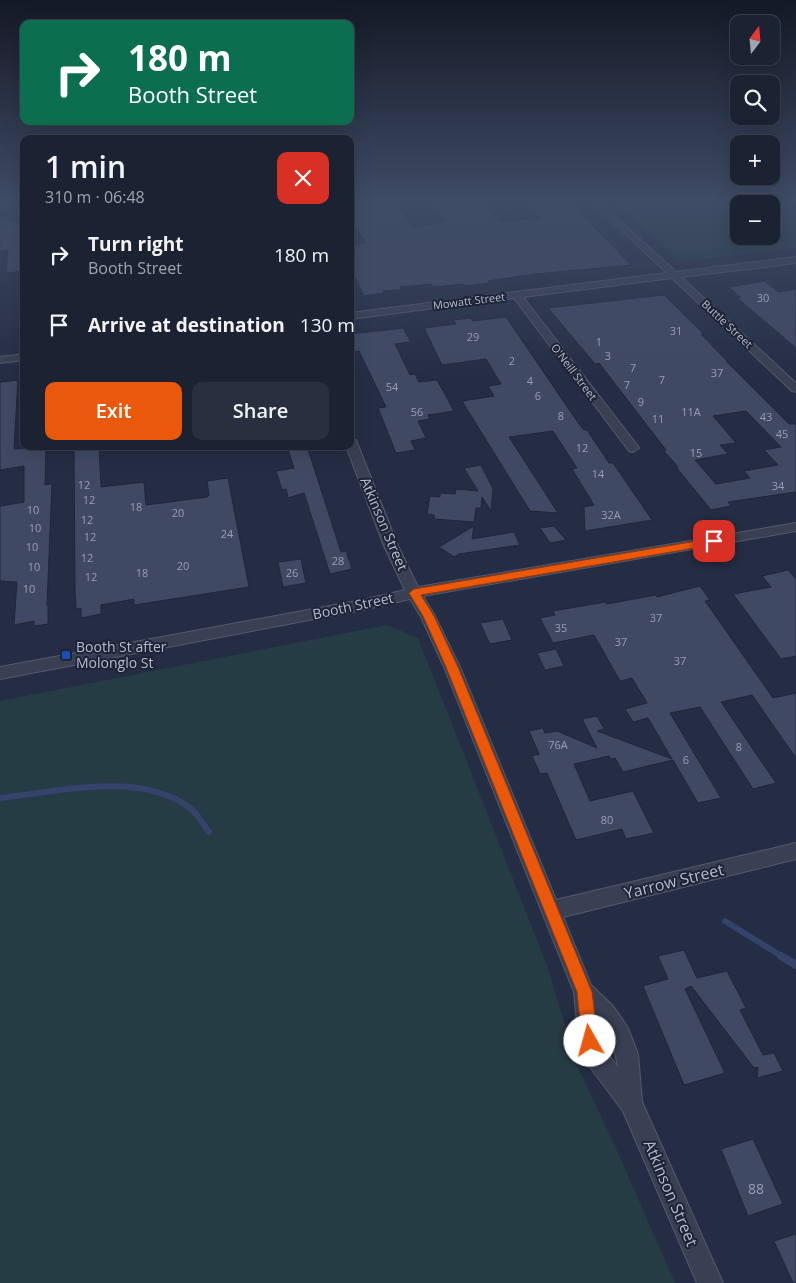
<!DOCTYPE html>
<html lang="en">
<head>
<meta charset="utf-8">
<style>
	body { margin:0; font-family:"Open Sans",sans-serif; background:#282f3e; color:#f1f3f6; height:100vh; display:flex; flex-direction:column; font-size:19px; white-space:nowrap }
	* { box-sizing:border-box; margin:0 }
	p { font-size:16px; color:#a0a4ac }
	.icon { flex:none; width:28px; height:28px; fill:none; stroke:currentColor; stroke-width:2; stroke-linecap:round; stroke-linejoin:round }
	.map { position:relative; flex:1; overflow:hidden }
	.details { position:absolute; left:20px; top:135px; width:334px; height:315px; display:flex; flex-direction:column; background:#1b2232; border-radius:10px; box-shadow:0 5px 20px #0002,0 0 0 1px #393f4d }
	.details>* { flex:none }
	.banner { position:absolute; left:20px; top:20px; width:334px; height:105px; border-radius:10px; box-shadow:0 5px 20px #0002,0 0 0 1px #393f4d; background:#0b6e4f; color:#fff; overflow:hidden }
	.needle { width:32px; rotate:16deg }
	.tools { position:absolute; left:730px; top:15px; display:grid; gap:10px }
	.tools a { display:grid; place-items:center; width:50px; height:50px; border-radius:10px; background:#1b2232; box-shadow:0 5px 20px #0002,0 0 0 1px #393f4d; font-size:25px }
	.pin { position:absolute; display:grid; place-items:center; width:42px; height:42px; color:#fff; margin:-21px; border-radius:10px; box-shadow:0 2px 8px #0006 }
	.me { position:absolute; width:55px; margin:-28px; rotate:353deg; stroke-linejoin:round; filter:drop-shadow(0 0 4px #0008) }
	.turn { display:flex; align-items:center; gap:18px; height:105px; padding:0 25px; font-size:22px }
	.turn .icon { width:65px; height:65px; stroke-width:2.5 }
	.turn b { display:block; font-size:35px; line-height:42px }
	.round { display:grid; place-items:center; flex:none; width:52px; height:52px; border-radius:10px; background:#282f3e }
	.overview { display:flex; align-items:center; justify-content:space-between; height:85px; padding:0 25px }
	h1 { font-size:30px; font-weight:600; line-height:38px }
	.action { display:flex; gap:10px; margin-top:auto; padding:10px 25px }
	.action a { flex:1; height:58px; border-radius:10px; background:#ea580c; color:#fff; font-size:20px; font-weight:600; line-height:58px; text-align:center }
	.action a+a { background:#282f3e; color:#f1f3f6 }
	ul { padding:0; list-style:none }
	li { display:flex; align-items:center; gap:15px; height:70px; padding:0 25px }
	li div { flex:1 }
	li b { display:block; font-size:19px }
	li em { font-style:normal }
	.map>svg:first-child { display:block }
	.green { fill:#263c44; fill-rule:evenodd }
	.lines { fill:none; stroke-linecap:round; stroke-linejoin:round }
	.stream-far1 { stroke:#35426a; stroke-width:6 }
	.stream { stroke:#35426a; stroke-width:8 }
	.building { fill:#404964; stroke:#20263a; fill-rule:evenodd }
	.street-casing { stroke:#545a6d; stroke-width:2 }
	.street { fill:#394053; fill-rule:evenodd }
	.route { fill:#ea580c; stroke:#983908 }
	.transit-dot { fill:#1a4fb4; stroke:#1e2438; stroke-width:2 }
	.labels { text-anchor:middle; stroke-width:4; stroke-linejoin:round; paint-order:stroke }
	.number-label { font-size:11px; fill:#989eb3 }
	.far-street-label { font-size:11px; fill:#b6bbcd; stroke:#1e2438 }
	.street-label { font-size:14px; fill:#b6bbcd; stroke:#1e2438 }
	.poi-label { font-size:14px; fill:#b6bbcd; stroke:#1e2438; text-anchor:start }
	.near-number-label { font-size:14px; fill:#989eb3 }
	.near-street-label { font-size:16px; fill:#b6bbcd; stroke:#1e2438 }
</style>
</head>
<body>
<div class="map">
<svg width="796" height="1283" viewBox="0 0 796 1283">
	<rect width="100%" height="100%" fill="#242d43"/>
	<g class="green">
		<path d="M611,199H659L709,205L744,202L741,199H796V248L679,262ZM739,204H771V236H739Z"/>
		<polygon points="387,625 418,638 547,965 577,1065 619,1155 675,1283 0,1283 0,701"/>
	</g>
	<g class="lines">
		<g class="stream-far1">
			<path d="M0,798C58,792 139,770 190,808C198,814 203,824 209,832"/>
			<polyline points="725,921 783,957"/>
		</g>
		<polyline class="stream" points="781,956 796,965"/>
	</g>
	<g class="building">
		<polygon points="350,199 393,199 413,228 448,221 425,199 479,199 500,222 540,218 528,205 547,202 543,199 567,199 631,265 535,274 488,281 490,283 465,286 463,284 433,287 431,284 400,287 401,290 383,291 384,293 364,296 350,266 350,245 366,243 350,219"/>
		<polygon points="0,215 24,226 24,271 6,273 8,250 0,251"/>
		<polygon points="765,281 778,292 796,289 796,348 737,298 741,298 729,287"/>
		<path d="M664,295L704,334H701L727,361H726L789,424H796V492L728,502L731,506L711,510L676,467H678L664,451L666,450L599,363L595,364L548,308ZM746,411L781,447L764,450L778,465L744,471L750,478L716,484L695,460L728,454L720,445L736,443L713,416Z"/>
		<polygon points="506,317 579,424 584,430 587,430 609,463 613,463 652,520 585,531 584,507 594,505 572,469 577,468 553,431 509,437 558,513 530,511 462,401 494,396 488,386 501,384 486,359 442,365 424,328 456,324 453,320 471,318 473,321"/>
		<polygon points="403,328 411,342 395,344 410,375 415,374 419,382 437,380 454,411 428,415 430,419 418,421 426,438 411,441 415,450 396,453 378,408 386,407 359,351 350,352 350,334"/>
		<polygon points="18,380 14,449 46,446 45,485 52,484 47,605 48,605 48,624 34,626 34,621 14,625 17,582 0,581 0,506 24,502 24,466 0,470 0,382"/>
		<polygon points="74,446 99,446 101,487 144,482 146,505 207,497 209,495 207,481 228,478 249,587 134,605 134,599 101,605 101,614 81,618 81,608 76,609 75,591"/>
		<polygon points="287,446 307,446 341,552 346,551 352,569 330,574 304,493 288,498 286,489 282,490 276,471 294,468"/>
		<polygon points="481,465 493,489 491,511 482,497 481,508 476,508 474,522 434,519 434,515 427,514 430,496 440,497 440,493 455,494 456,489 478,491 464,468"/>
		<polygon points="474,526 472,539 514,532 520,545 459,554 454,557 439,547"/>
		<polygon points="554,526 566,540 550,543 540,528"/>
		<polygon points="301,559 306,583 283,587 278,562"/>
		<polygon points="788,570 796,579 796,656 781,659 733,594 771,587 762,576"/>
		<polygon points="700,586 710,600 705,601 773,698 796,693 796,758 752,695 721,702 776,783 753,789 700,707 670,713 721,798 698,803 673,760 623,772 615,758 611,759 609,756 574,764 590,801 633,791 654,833 626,839 622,829 576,840 547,773 540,774 532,756 539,754 529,731 543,728 545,733 557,731 597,748 582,719 597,716 604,729 597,731 672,759 648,718 633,722 625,709 647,703 632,678 620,681 594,635 553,643 540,618 555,615 553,611 605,602 607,604 656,595 657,597"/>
		<polygon points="503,619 512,640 490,644 480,623"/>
		<polygon points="556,649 564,666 545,670 537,653"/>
		<polygon points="684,950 697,978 727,971 746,1008 740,1010 763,1055 774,1053 783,1071 757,1078 758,1067 754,1068 691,986 685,989 725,1073 684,1085 643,986 668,979 658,956"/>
		<polygon points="753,1139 783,1204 748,1216 721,1149"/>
		<polygon points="796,1234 796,1283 793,1283 774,1241"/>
	</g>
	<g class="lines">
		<g class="street-casing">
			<g id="street">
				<polygon points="588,199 596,199 676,272 796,257 796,263 681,277 796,383 796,392 792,391 672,278 523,297 637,445 639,448 633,452 629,451 514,298 350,319 350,313 667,273"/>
				<polygon points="24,354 24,360 0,363 0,357"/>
				<path d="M350,436L356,440L398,546L418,587L796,523V531L423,596L435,616L460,667L556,900L796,843V859L563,917L591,985L613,1006L628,1028L638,1054L642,1102L723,1283H697L623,1111L587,1063L579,1041L574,992L444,667L421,617L410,599L367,609L0,679V667L367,599L405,590L384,546L346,446H350ZM598,1021L613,1042L618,1067L603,1048Z"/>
			</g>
		</g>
		<use href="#street" class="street"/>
	</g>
	<linearGradient id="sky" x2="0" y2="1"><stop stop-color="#141925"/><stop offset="0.53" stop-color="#3f4c66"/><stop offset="1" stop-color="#3f4c66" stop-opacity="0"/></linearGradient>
	<rect width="796" height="378" fill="url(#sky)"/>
	<polygon class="route" points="714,538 720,541 718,544 421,595 434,616 458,667 592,992 598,1041 596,1047 590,1049 585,1047 582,1041 577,992 446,667 423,616 409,593 414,589"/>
	<rect class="transit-dot" x="61" y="650" width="10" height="10" rx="2.5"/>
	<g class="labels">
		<g class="number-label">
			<text x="763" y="302">30</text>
			<text x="676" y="335">31</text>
			<text x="473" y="341">29</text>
			<text x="599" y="346">1</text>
			<text x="608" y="360">3</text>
			<text x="512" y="365">2</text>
			<text x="633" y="372">7</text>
			<text x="717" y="377">37</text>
			<text x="662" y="384">7</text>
			<text x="530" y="385">4</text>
			<text x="627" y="389">7</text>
			<text x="392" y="391">54</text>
			<text x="538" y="400">6</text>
			<text x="641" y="406">9</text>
			<text x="417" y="416">56</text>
			<text x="691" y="416">11A</text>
			<text x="561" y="420">8</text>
			<text x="766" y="421">43</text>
			<text x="658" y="423">11</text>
			<text x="782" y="438">45</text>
			<text x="582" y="452">12</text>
			<text x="696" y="457">15</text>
			<text x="598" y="478">14</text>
			<text x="84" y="489">12</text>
			<text x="778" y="490">34</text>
			<text x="89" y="504">12</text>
			<text x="136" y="511">18</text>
			<text x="33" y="514">10</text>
			<text x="178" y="517">20</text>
			<text x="611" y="519">32A</text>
			<text x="87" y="524">12</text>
			<text x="35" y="532">10</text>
			<text x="227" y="538">24</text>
			<text x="90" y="541">12</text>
			<text x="32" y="551">10</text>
			<text x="87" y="562">12</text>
			<text x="338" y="565">28</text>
			<text x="183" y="570">20</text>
			<text x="34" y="571">10</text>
			<text x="142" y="577">18</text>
			<text x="292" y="577">26</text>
			<text x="91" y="581">12</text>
			<text x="29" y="593">10</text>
			<text x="656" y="622">37</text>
			<text x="561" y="632">35</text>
			<text x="621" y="646">37</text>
			<text x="680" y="665">37</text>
			<text x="558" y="749">76A</text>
			<text x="739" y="751">8</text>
			<text x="686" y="764">6</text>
			<text x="607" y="824">80</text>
		</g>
		<g class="far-street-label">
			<text transform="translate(469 301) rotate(-7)" y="4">Mowatt Street</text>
			<text transform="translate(727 324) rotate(43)" y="4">Buttle Street</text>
			<text transform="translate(574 372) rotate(53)" y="4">O'Neill Street</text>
		</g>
		<g class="street-label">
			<text transform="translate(384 524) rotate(67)" y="5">Atkinson Street</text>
			<text transform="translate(353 606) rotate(-12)" y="5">Booth Street</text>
		</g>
		<g class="poi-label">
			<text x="76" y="652">Booth St after<tspan x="76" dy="16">Molonglo St</tspan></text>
		</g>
		<g class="near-number-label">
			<text x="756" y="1194">88</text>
		</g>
		<g class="near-street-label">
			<text transform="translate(674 881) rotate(-14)" y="6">Yarrow Street</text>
			<text transform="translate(671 1193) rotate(67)" y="6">Atkinson Street</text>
		</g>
	</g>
</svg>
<div class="tools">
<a><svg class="needle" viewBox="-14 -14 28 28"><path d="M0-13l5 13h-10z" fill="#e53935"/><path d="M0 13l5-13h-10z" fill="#a0a4ac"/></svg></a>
<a><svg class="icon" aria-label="search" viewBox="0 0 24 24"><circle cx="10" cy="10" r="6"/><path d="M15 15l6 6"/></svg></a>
<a>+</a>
<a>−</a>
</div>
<div class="pin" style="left:714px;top:541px;background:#d93025"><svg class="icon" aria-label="arrive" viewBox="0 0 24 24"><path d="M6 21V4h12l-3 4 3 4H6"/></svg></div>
<svg class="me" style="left:590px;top:1041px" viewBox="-20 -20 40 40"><circle r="19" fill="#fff"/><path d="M0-13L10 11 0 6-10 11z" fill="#ea580c"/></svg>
<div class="banner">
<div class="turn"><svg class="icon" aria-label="right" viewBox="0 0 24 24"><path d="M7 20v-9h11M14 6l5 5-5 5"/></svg><div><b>180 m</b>Booth Street</div></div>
</div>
<section class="details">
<div class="overview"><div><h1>1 min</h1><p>310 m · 06:48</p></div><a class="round" style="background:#d93025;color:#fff"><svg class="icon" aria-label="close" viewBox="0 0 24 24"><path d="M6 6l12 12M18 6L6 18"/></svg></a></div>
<ul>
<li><svg class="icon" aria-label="right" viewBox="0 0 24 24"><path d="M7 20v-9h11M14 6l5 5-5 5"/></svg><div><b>Turn right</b><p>Booth Street</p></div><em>180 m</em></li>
<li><svg class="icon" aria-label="arrive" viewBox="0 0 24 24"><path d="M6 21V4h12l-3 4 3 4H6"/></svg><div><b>Arrive at destination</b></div><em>130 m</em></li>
</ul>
<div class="action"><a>Exit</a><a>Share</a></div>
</section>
</div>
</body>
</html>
